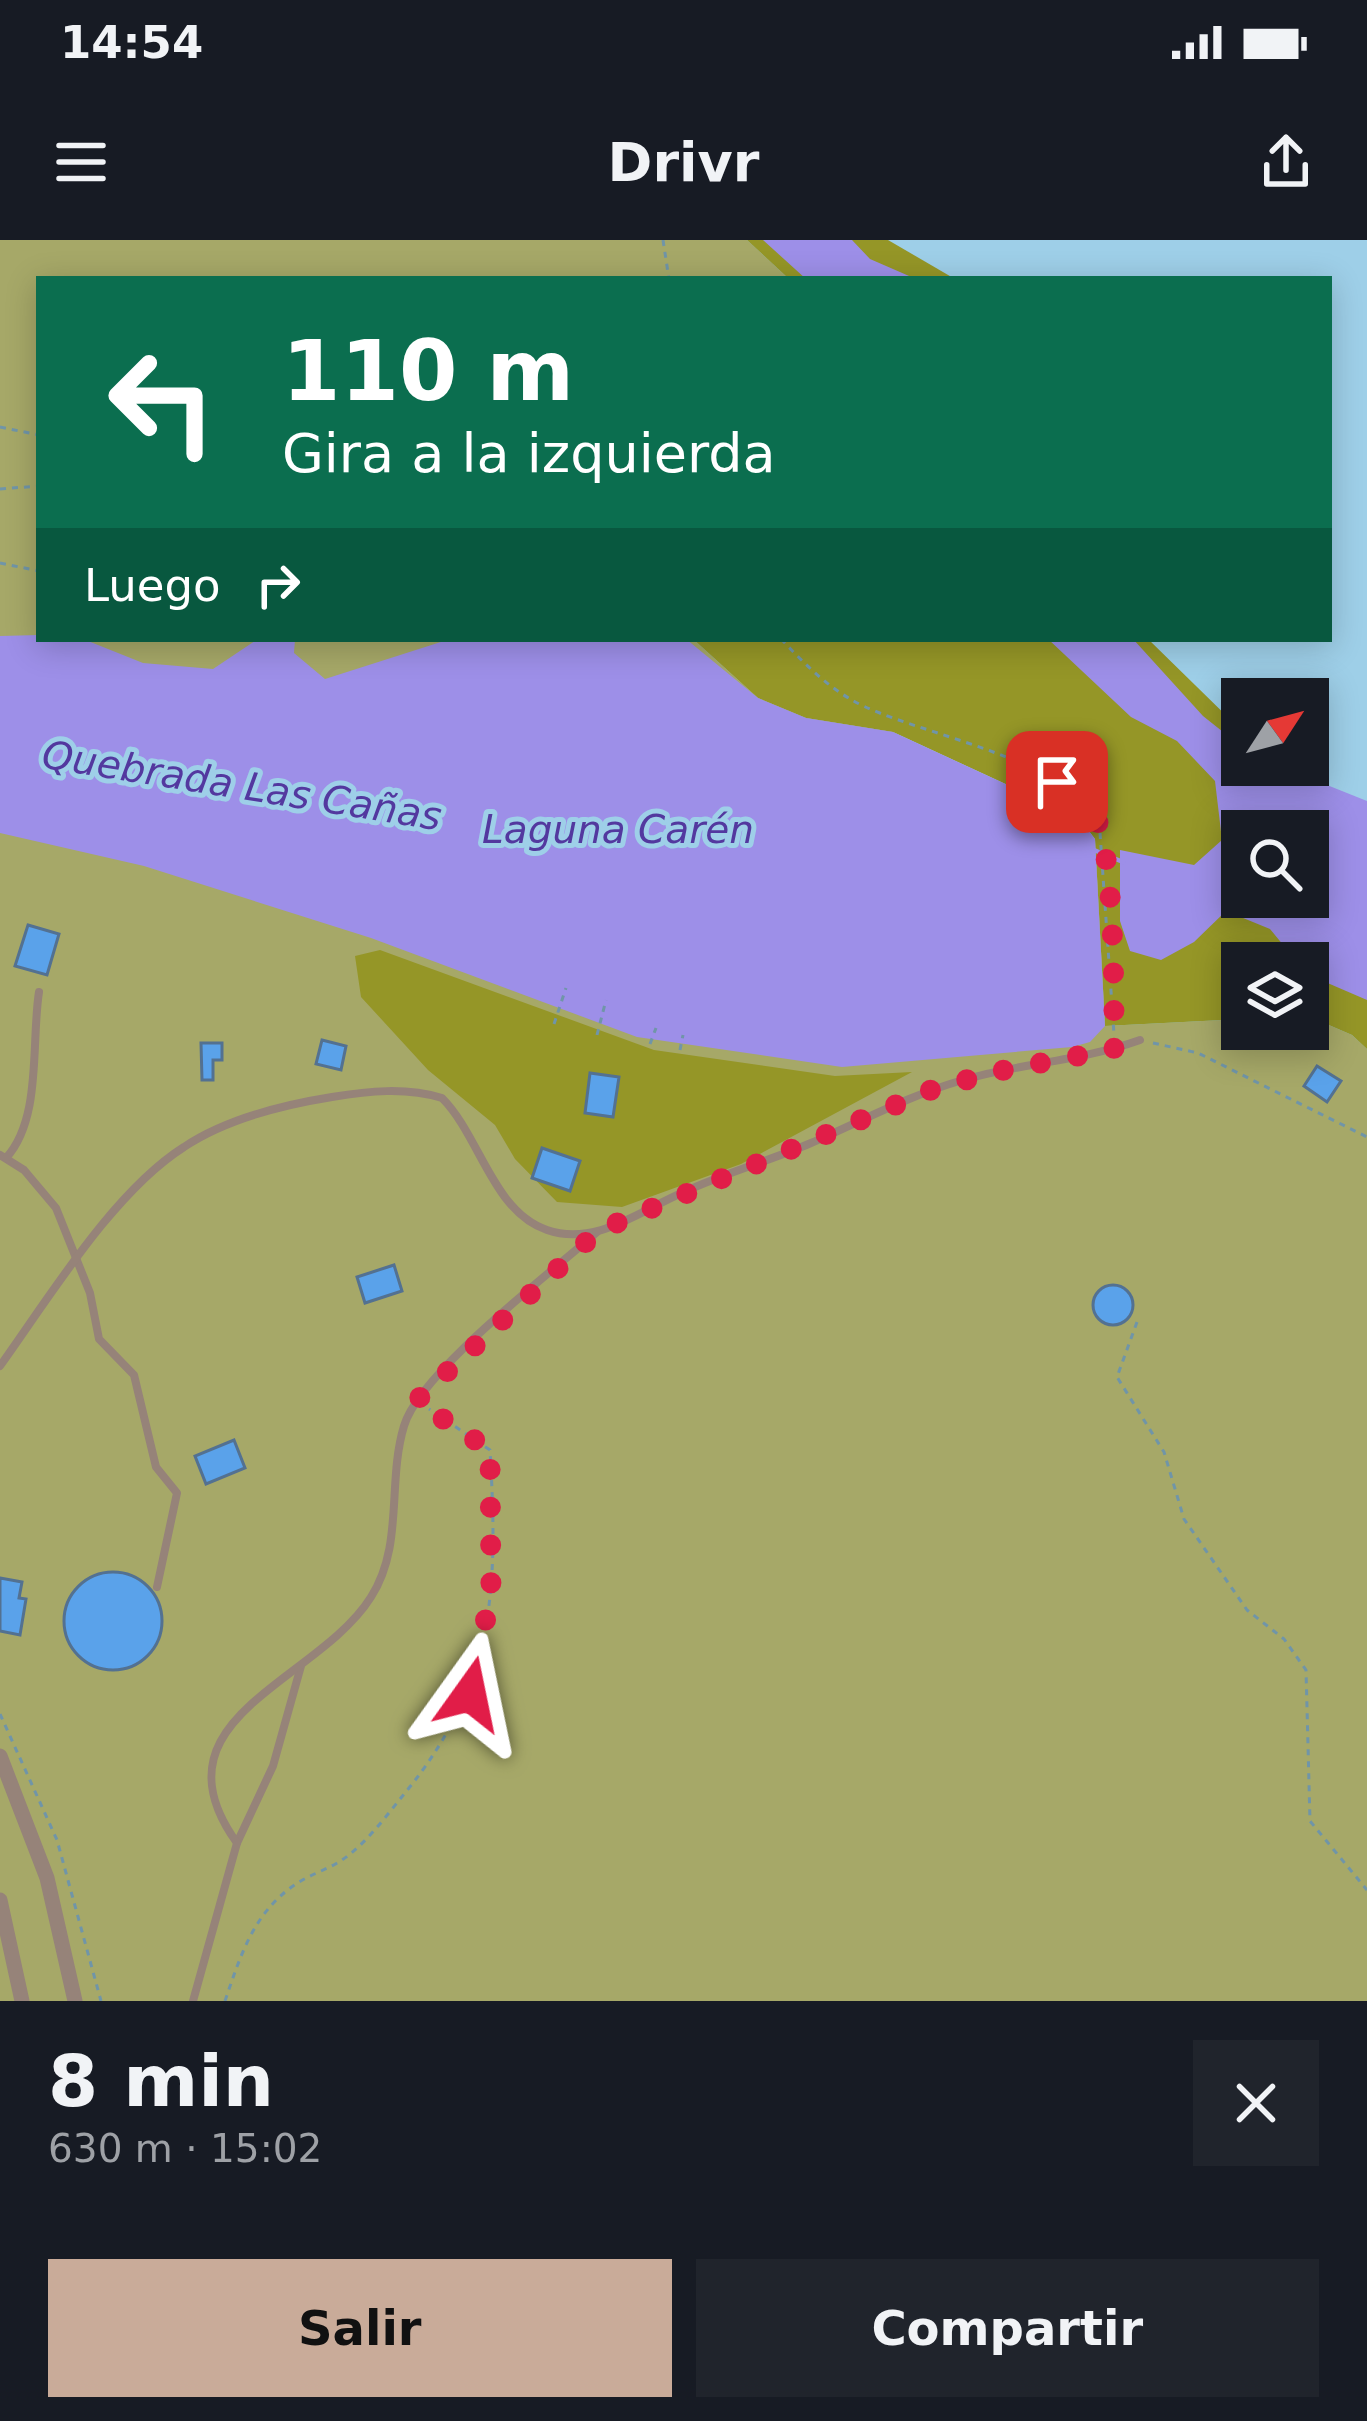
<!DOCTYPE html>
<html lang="es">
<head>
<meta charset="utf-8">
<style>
	body { margin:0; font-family:"DejaVu Sans",sans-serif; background:#20242c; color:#f1f3f6; height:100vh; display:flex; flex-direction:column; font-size:45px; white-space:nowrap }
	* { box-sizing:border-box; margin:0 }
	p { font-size:39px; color:#9ea1a6 }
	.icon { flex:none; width:66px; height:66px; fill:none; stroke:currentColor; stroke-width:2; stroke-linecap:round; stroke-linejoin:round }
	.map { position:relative; height:1761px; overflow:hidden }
	.panel { display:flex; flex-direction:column; background:#171b24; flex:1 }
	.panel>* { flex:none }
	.guide { position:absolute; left:36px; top:36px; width:1296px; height:366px; border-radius:0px; box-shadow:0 6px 30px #0003; background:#0b6e4f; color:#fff; overflow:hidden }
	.needle { width:78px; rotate:54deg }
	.fabs { position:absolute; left:1221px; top:438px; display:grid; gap:24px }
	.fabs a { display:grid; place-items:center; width:108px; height:108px; border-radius:0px; background:#171b24; box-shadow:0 6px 30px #0003; font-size:60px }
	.pin { position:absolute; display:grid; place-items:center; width:102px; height:102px; color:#fff; margin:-51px; border-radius:24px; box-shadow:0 6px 18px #0006 }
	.me { position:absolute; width:132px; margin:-66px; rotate:12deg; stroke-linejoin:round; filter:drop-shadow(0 0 9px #0008) }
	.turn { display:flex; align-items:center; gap:42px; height:252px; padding:0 48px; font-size:54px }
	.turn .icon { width:156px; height:156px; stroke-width:2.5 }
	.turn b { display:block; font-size:84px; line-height:102px }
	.then { display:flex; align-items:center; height:114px; padding:0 48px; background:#0003; gap:24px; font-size:45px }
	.round { display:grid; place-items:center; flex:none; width:126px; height:126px; border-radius:0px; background:#20242c }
	.summary { display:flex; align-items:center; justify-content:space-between; height:204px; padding:0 48px }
	h1 { font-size:72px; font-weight:800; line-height:90px }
	.cta { display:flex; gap:24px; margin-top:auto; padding:24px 48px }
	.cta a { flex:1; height:138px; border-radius:0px; background:#c9ab99; color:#111; font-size:48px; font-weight:800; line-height:138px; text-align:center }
	.cta a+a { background:#20242c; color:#f1f3f6 }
	.status { display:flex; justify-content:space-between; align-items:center; height:84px; padding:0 60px; background:#171b24; direction:ltr }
	.status svg { height:33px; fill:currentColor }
	header { display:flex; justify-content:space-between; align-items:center; height:156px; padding:0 48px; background:#171b24; font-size:54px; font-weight:800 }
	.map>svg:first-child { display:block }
	.green { fill:#a6a868 }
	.forest { fill:#959627; fill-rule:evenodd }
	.water { fill:#9d8fe8; fill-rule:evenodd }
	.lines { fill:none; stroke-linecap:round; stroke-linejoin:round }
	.stream { stroke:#9d8fe8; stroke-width:4.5 }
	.building { fill:#5aa2ea; stroke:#537191; stroke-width:3 }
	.path { stroke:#7095a8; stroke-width:3; stroke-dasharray:6 6; stroke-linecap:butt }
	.service { stroke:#968379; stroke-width:8 }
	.minor { stroke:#968379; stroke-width:15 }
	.route { stroke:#e11d48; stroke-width:21; stroke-dasharray:0 37.8 }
	.labels { text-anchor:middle; stroke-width:10; stroke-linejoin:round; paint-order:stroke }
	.water-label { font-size:39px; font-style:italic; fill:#53389f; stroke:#9ecfe8 }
</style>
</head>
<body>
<div class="status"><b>14:54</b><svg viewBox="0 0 49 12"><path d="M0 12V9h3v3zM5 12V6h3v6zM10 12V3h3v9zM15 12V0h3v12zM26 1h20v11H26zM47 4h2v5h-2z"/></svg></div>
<header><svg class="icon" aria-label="menu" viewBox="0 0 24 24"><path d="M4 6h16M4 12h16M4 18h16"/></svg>Drivr<svg class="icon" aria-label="share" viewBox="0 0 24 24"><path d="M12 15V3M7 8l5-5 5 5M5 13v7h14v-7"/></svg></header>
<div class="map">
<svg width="1367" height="1761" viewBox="0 0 1367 1761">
	<rect width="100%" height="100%" fill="#9ecfe8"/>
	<polygon class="green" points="0,0 747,0 789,39 39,39 39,399 693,399 758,458 806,478 893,492 1095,599 1105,786 1242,779 1242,789 1308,789 1308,776 1352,795 1367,809 1367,1761 0,1761"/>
	<g class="forest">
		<polygon points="747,0 888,0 955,39 789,39"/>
		<path d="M693,399H1148L1242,491V525H1293L1367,572V809L1352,795L1308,776V723H1242V779L1105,786L1095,599L1079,578L893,492L806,478L758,458ZM1242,591H1308V657H1242Z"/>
		<polygon points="380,710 654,810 835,836 912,832 741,924 622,967 557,962 515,919 495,885 428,830 361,757 355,716"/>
	</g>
	<g class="water">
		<polygon points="763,0 852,0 870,19 916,39 806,39"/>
		<polygon points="39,395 83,399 143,423 213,429 258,399 295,399 294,413 325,439 444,401 686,399 758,458 806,478 893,492 1079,578 1095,599 1105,786 1090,802 1072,807 842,827 637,797 371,698 144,626 0,593 0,396"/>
		<path d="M1048,399H1133L1203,476L1242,507V525H1277L1367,561V760L1309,735L1308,723H1298L1270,689L1226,671L1194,702L1161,720L1130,711L1120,681V610L1194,625L1222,600L1215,541L1177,501L1131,477ZM1242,591H1308V657H1242Z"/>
	</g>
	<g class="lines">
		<polyline class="stream" points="1094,610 1123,622"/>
	</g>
	<g class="building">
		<polygon points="28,685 59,694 47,735 15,726"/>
		<polygon points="322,800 346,806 341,830 316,824"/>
		<polygon points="201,803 222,803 222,820 213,820 213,840 202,840"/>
		<polygon points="1317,826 1341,841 1327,862 1304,846"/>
		<polygon points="590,833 619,837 613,877 585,873"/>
		<polygon points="542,908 580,921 570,951 532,938"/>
		<polygon points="394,1025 402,1051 365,1063 357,1037"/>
		<circle cx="1113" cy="1065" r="20"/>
		<polygon points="234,1200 245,1228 206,1244 195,1216"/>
		<circle cx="113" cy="1381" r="49"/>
		<polygon points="0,1338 22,1342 19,1358 26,1359 20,1395 0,1391"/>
	</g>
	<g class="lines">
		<g class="path">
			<polyline points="663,0 669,39"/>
			<polyline points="0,187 39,195"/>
			<polyline points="0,249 39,246"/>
			<polyline points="0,323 39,331"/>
			<path d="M781,399C802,421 825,445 852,460C911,495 1086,519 1100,593L1114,794"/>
			<polyline points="554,784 566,748"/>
			<polyline points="597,795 606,760"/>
			<polyline points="1153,803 1198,813 1367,897"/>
			<polyline points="650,804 656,788"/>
			<polyline points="680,810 683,795"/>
			<polyline points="1137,1082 1117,1137 1164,1212 1184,1279 1247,1370 1284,1399 1306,1430 1310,1581 1367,1650"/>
			<polyline points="0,1474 57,1600 101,1761"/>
			<path d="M225,1761C240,1717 253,1674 293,1646C308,1635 327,1630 342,1620C367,1603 386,1576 405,1553C496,1441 498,1350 490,1210L429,1169"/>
		</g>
		<g class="service">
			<polyline points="0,915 24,930 56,968 90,1053 99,1099 134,1135 156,1227 177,1253 157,1347"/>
			<path d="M6,918C42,879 31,802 39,752"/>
			<path d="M0,1126C49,1058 113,952 184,907C226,879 282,865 332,857C368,851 406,847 442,858C480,896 493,972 547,990C596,1007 641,970 684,952C725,933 769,921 811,903C862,881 910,855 963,840C1021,823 1081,821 1140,800"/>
			<polyline points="237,1603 273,1526 301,1426"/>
			<path d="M193,1761L237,1603C147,1478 318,1442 371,1357C404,1306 387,1242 404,1186C419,1133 552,1032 597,992"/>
		</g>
		<g class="minor">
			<polyline points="0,1516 47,1638 75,1761"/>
			<polyline points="0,1660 22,1761"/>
		</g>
	</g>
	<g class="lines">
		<path class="route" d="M470,1454L491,1354L490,1210L416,1161L598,991L931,850L994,832L1114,809C1114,756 1115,626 1097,580C1090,562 1074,551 1057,542"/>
	</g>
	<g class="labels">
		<g class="water-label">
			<text transform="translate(242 545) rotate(9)" y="14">Quebrada Las Cañas</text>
			<text x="618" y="603">Laguna Carén</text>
		</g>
	</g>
</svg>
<div class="fabs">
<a><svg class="needle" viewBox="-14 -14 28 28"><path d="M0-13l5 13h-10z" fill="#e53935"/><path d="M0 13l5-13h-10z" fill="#9ea1a6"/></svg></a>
<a><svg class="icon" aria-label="search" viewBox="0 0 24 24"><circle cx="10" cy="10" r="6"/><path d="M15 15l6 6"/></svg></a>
<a><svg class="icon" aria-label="layers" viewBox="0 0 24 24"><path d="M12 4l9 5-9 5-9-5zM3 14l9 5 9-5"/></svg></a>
</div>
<div class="pin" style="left:1057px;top:542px;background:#d93025"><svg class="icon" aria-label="arrive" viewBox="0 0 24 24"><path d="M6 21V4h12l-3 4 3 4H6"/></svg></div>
<svg class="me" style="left:470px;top:1454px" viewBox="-20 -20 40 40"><path d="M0-17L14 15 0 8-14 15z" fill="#e11d48" stroke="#fff" stroke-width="4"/></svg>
<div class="guide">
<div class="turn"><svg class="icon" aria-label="left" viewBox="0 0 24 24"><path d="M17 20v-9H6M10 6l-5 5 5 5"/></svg><div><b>110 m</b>Gira a la izquierda</div></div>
<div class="then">Luego<svg class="icon" aria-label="right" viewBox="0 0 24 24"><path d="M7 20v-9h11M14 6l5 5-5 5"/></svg></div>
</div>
</div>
<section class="panel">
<div class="summary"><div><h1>8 min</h1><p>630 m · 15:02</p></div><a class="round"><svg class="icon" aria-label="close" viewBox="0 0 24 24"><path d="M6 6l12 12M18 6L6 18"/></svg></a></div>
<div class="cta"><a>Salir</a><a>Compartir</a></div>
</section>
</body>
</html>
